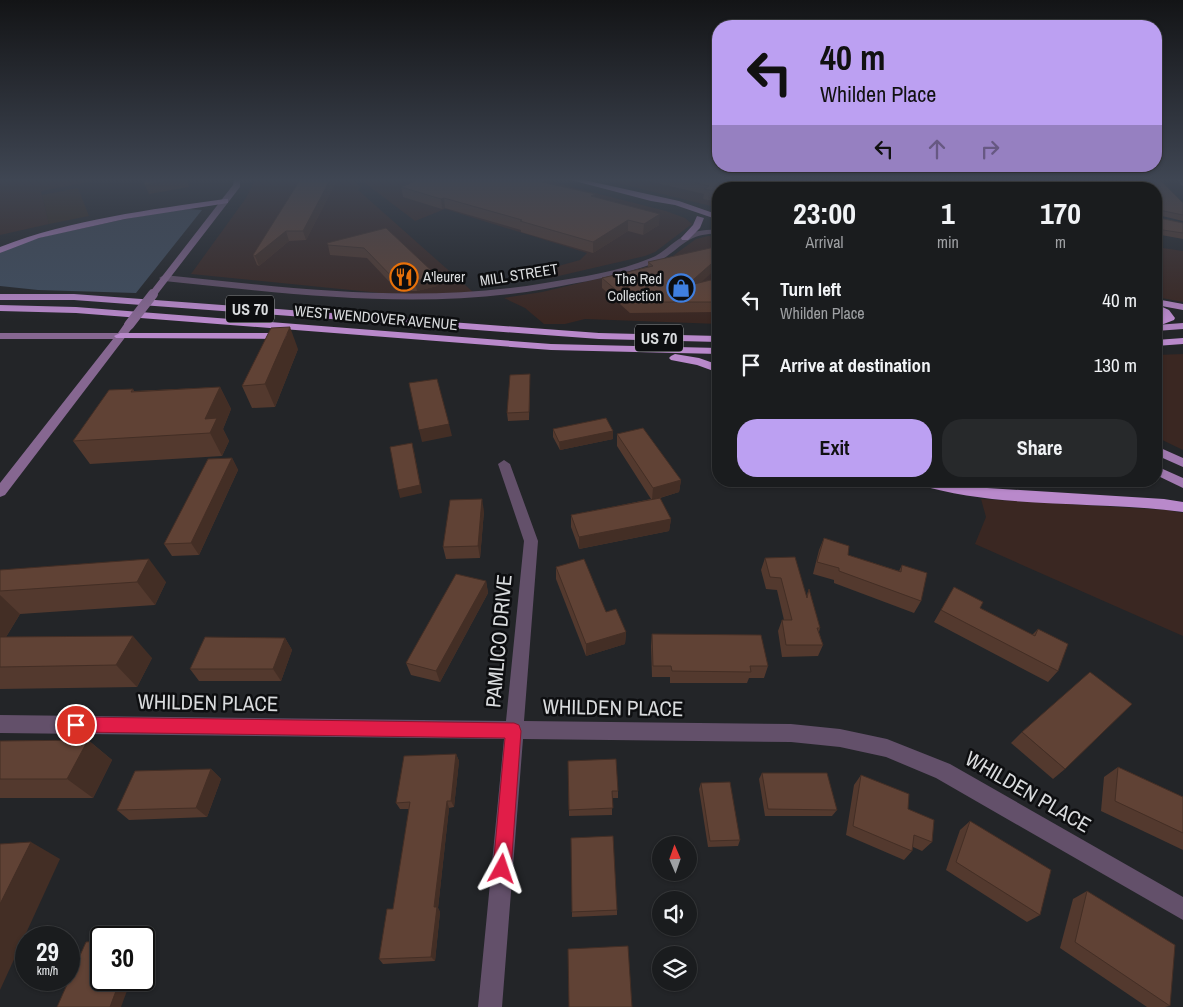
<!DOCTYPE html>
<html lang="en">
<head>
<meta charset="utf-8">
<style>
	body { margin:0; font-family:"Archivo Narrow",sans-serif; background:#27292b; color:#f1f3f6; height:100vh; display:flex; flex-direction:column; font-size:19px; white-space:nowrap }
	* { box-sizing:border-box; margin:0 }
	p { font-size:16px; color:#9fa1a4 }
	.icon { flex:none; width:28px; height:28px; fill:none; stroke:currentColor; stroke-width:2; stroke-linecap:round; stroke-linejoin:round }
	.map { position:relative; flex:1; overflow:hidden }
	.drawer { position:absolute; left:712px; top:182px; width:450px; height:305px; display:flex; flex-direction:column; background:#1a1c1e; border-radius:20px; box-shadow:0 1px 4px #0004,0 0 0 1px #383a3c }
	.drawer>* { flex:none }
	.banner { position:absolute; left:712px; top:20px; width:450px; height:152px; border-radius:20px; box-shadow:0 1px 4px #0004,0 0 0 1px #383a3c; background:#bca0f2; color:#111; overflow:hidden }
	.needle { width:32px; rotate:358deg }
	.tools { position:absolute; left:652px; top:836px; display:grid; gap:10px }
	.tools a { display:grid; place-items:center; width:45px; height:45px; border-radius:50%; background:#1a1c1e; box-shadow:0 1px 4px #0004,0 0 0 1px #383a3c; font-size:25px }
	.speed { position:absolute; left:15px; top:926px; display:flex; gap:10px; font-size:25px; font-weight:700; text-align:center }
	.speed>* { display:grid; place-content:center; width:65px; height:65px; border-radius:50%; background:#1a1c1e; box-shadow:0 1px 4px #0004,0 0 0 1px #383a3c; line-height:1 }
	.speed small { font-size:12px; font-weight:400 }
	.speed .limit { border:2px solid #111; border-radius:8px; background:#fff; color:#111 }
	.pin { position:absolute; display:grid; place-items:center; width:42px; height:42px; color:#fff; margin:-21px; border:2px solid #fff; border-radius:50%; box-shadow:0 1px 5px #0007 }
	.me { position:absolute; width:55px; margin:-28px; rotate:5deg; stroke-linejoin:round; filter:drop-shadow(0 0 4px #0008) }
	.turn { display:flex; align-items:center; gap:18px; height:105px; padding:0 25px; font-size:22px }
	.turn .icon { width:65px; height:65px; stroke-width:2.5 }
	.turn b { display:block; font-size:35px; line-height:42px }
	.lanes { display:flex; align-items:center; height:48px; padding:0 25px; background:#0003; justify-content:center; gap:25px; direction:ltr }
	.lanes .off { opacity:.35 }
	.eta { display:flex; justify-content:space-evenly; align-items:center; height:85px; text-align:center }
	.eta b { font-size:30px; font-weight:700; line-height:35px }
	.primary-button { display:flex; gap:10px; margin-top:auto; padding:10px 25px }
	.primary-button a { flex:1; height:58px; border-radius:20px; background:#bca0f2; color:#111; font-size:20px; font-weight:700; line-height:58px; text-align:center }
	.primary-button a+a { background:#27292b; color:#f1f3f6 }
	ul { padding:0; list-style:none }
	li { display:flex; align-items:center; gap:15px; height:65px; padding:0 25px }
	li div { flex:1 }
	li b { display:block; font-size:19px }
	li em { font-style:normal }
	.map>svg:first-child { display:block }
	.commercial { fill:#3a2722 }
	.industrial { fill:#37291c }
	.green { fill:#414e5f }
	.lines { fill:none; stroke-linecap:round; stroke-linejoin:round }
	.minor { fill:#63506a; fill-rule:evenodd }
	.tertiary { fill:#63506a; fill-rule:evenodd }
	.secondary { fill:#866791; fill-rule:evenodd }
	.primary { fill:#a179b0; fill-rule:evenodd }
	.trunk { fill:#ad81be; fill-rule:evenodd }
	.motorway { fill:#b989cb; fill-rule:evenodd }
	.secondary-bridge { stroke:#866791; stroke-width:10 }
	.wall { fill:#53392e }
	.shaded-wall { fill:#432e25 }
	.building { fill:#604235; stroke:#432e25 }
	.route { fill:#e11d48; stroke:#92132f }
	.labels { text-anchor:middle; stroke-width:5; stroke-linejoin:round; paint-order:stroke }
	.far-street-label { font-size:15px; fill:#d9dbdd; stroke:#0d0e10 }
	.far-poi-label { font-size:15px; fill:#d9dbdd; stroke:#0d0e10; text-anchor:start }
	.shield { fill:#0d0e10; stroke:#9c9ea0; stroke-width:1 }
	.shield-label { font-size:16px; font-weight:bold; fill:#d9dbdd }
	.near-street-label { font-size:21px; fill:#d9dbdd; stroke:#0d0e10 }
</style>
</head>
<body>
<div class="map">
<svg width="1183" height="1007" viewBox="0 0 1183 1007">
	<rect width="100%" height="100%" fill="#232528"/>
	<g class="commercial">
		<polygon points="0,180 100,180 41,191 49,224 0,235"/>
		<polygon points="255,180 353,180 361,187 358,190 473,292 436,295 380,293 191,274 246,198"/>
		<polygon points="361,180 544,180 666,211 685,218 692,224 655,252 645,256 550,278 544,270 580,260 587,253 445,209 415,221"/>
		<polygon points="605,180 801,180 799,183 821,188 719,189 719,208"/>
		<polygon points="708,236 719,237 719,324 585,319 565,324 544,324 525,308 504,298 542,292 643,268 670,258 696,239"/>
		<polygon points="1156,247 1183,251 1183,302 1156,297"/>
		<polygon points="1183,354 1183,450 1156,437 1156,355"/>
		<polygon points="981,499 1167,510 1183,513 1183,636 975,544 986,517"/>
	</g>
	<polygon class="industrial" points="78,188 89,216 49,224 42,195"/>
	<path class="green" d="M189,209L202,210L136,293L38,290L0,286V253C26,239 55,234 84,228C119,220 153,213 189,209Z"/>
	<g class="lines">
		<g class="minor">
			<polygon points="923,180 939,180 979,189 963,189"/>
			<polygon points="1178,180 1183,180 1183,186 1181,185"/>
			<polygon points="504,460 510,464 538,541 524,721 791,724 840,729 887,739 950,764 1183,897 1183,920 936,778 886,757 840,747 791,742 523,739 502,1007 478,1007 504,739 0,733 0,715 506,721 524,541 498,464"/>
		</g>
		<path class="tertiary" d="M719,229V233C710,234 701,234 693,238C679,244 670,257 655,263C620,276 582,282 545,289C418,311 291,294 164,281L159,278L164,275C291,288 418,305 545,283C580,277 618,272 651,258C664,253 673,241 686,235C696,230 708,230 719,229Z"/>
		<g class="secondary">
			<polygon points="234,180 240,180 240,187 156,296 150,296 150,292 233,185"/>
			<polygon points="129,322 134,325 133,327 5,495 0,497 0,483 113,339 0,339 0,333 118,333 125,323"/>
		</g>
		<g class="primary">
			<polygon points="571,180 584,180 679,201 719,215 719,220 675,205 651,201"/>
			<polygon points="697,216 704,218 700,228 688,240 682,240 681,238 693,225"/>
			<polygon points="1156,446 1183,458 1183,467 1156,455"/>
			<polygon points="1156,466 1183,478 1183,488 1156,475"/>
		</g>
		<g class="trunk">
			<polygon points="1156,299 1183,304 1183,310 1156,305"/>
			<polygon points="1183,323 1183,329 1156,331 1156,325"/>
		</g>
		<g class="motorway">
			<path d="M225,199H228V203L125,219L39,238L0,253V247C72,219 149,210 225,199Z"/>
			<polygon points="0,294 74,294 599,333 719,336 719,342 599,339 74,300 0,300"/>
			<polygon points="1156,304 1169,310 1175,318 1174,320 1156,327 1156,320 1163,317 1156,311"/>
			<polygon points="0,305 76,307 551,344 719,348 719,354 551,350 76,313 0,311"/>
			<polygon points="120,333 286,333 292,336 286,339 116,338 114,336"/>
			<polygon points="1183,338 1183,344 1156,346 1156,340"/>
			<polygon points="675,354 699,358 719,365 719,373 697,365 671,360 669,358 671,356"/>
			<path d="M914,481H941L987,488L1164,499L1183,502V512C1095,500 1002,510 916,484Z"/>
		</g>
		<polyline class="secondary-bridge" points="129,325 153,294"/>
	</g>
	<g class="wall">
		<polygon points="300,180 334,180 335,184 306,240 289,241 259,266 257,265 253,255"/>
		<polygon points="644,180 750,180 764,186 764,189 719,189 719,202 703,199 704,194"/>
		<polygon points="959,180 1041,180 1037,189 957,189 960,183 958,182"/>
		<polygon points="1060,180 1082,180 1080,183"/>
		<polygon points="1126,180 1160,180 1183,203 1183,221 1158,215 1159,218 1183,223 1183,239 1156,234 1156,189 1133,189"/>
		<polygon points="552,184 595,197 659,225 643,235 628,231 593,253 521,232 521,230 445,208 442,209 403,197 401,187"/>
		<polygon points="386,228 437,286 417,291 398,291 367,258 330,255 328,245"/>
		<polygon points="648,262 700,283 719,278 719,312 630,313 602,288 602,278 648,267"/>
		<polygon points="298,349 275,407 252,408 242,386"/>
		<polygon points="530,382 529,420 508,421 507,413"/>
		<polygon points="220,387 231,409 223,429 229,441 222,456 90,464 73,441 133,389 134,391"/>
		<polygon points="553,429 613,439 560,450 553,437"/>
		<polygon points="617,434 681,480 679,492 660,498 671,519 669,531 579,549 571,527 571,515 651,499 617,446"/>
		<polygon points="232,458 238,470 199,555 172,556 164,544"/>
		<polygon points="484,511 480,558 446,559 443,547"/>
		<polygon points="824,538 848,555 899,571 902,565 921,601 914,613 834,583 834,580 813,574 819,550"/>
		<polygon points="765,558 806,597 809,589 820,628 819,632 823,645 818,656 782,657 778,631 782,620 784,620 777,590 766,589 761,570"/>
		<polygon points="556,567 606,612 626,632 625,644 586,656 556,579"/>
		<polygon points="0,570 166,582 155,605 20,614 6,637 152,658 137,687 0,689"/>
		<polygon points="486,581 488,593 440,682 411,675 406,663"/>
		<polygon points="954,587 980,608 1032,635 1038,629 1058,671 1048,682 934,622"/>
		<polygon points="652,634 768,666 764,678 749,678 747,683 670,683 670,677 652,677 651,646"/>
		<polygon points="285,638 292,650 281,681 199,681 190,669"/>
		<polygon points="1022,732 1065,769 1053,779 1011,743"/>
		<polygon points="88,740 112,760 93,798 0,798 0,741"/>
		<polygon points="456,754 459,761 454,807 449,808 438,908 440,912 435,961 383,964 379,959 393,909 409,809 400,809 396,803"/>
		<polygon points="568,761 618,791 618,798 612,798 612,815 569,816"/>
		<polygon points="1118,767 1183,797 1183,850 1101,811 1104,777"/>
		<polygon points="211,769 221,779 207,817 129,820 117,810"/>
		<polygon points="762,773 837,810 832,816 765,816 759,779"/>
		<polygon points="861,775 908,809 932,842 922,851 913,847 912,851 904,860 846,835 854,785"/>
		<polygon points="701,783 740,840 738,846 708,847 699,789"/>
		<polygon points="970,821 1040,915 1027,922 946,870 960,830"/>
		<polygon points="1087,891 1170,1006 1165,1007 1147,1007 1060,948 1073,899"/>
		<polygon points="617,910 617,915 572,917 572,912"/>
	</g>
	<g class="shaded-wall">
		<polygon points="170,180 187,180 189,184 188,184 189,187 149,194 145,185"/>
		<polygon points="330,180 334,180 335,184 306,240 303,231"/>
		<polygon points="546,180 552,180 553,187 542,182"/>
		<polygon points="444,198 445,208 442,209 441,199"/>
		<polygon points="660,214 659,225 643,235 644,224"/>
		<polygon points="628,220 628,231 593,253 593,242"/>
		<polygon points="286,231 289,241 259,266 255,256"/>
		<polygon points="719,257 719,266 685,297 686,286"/>
		<polygon points="436,275 437,286 417,291 415,281"/>
		<polygon points="290,327 298,349 275,407 265,384"/>
		<polygon points="220,387 231,409 223,429 229,441 222,456 210,433 205,419"/>
		<polygon points="449,424 452,436 422,442 419,430"/>
		<polygon points="613,431 613,439 560,450 559,442"/>
		<polygon points="414,451 422,493 400,498 398,490"/>
		<polygon points="232,458 238,470 199,555 191,543"/>
		<polygon points="681,480 679,492 652,500 653,488"/>
		<polygon points="482,499 484,511 480,558 478,546"/>
		<polygon points="671,519 669,531 579,549 579,537"/>
		<polygon points="149,559 166,582 155,605 137,582"/>
		<polygon points="486,581 488,593 440,682 436,671"/>
		<polygon points="0,595 20,614 0,647"/>
		<polygon points="626,632 625,644 586,656 586,644"/>
		<polygon points="133,636 152,658 137,687 116,665"/>
		<polygon points="285,638 292,650 281,681 273,669"/>
		<polygon points="88,740 112,760 93,798 67,779"/>
		<polygon points="456,754 459,761 454,807 451,801"/>
		<polygon points="211,769 221,779 207,817 196,808"/>
		<polygon points="447,801 449,808 438,908 440,912 435,961 431,957 434,907"/>
		<polygon points="31,842 60,859 0,990 0,904"/>
		<polygon points="120,980 131,980 121,1007 110,1007"/>
	</g>
	<g class="building">
		<polygon points="143,180 170,180 145,185"/>
		<polygon points="300,180 330,180 303,231 286,231 255,256 253,255"/>
		<polygon points="418,180 546,180 542,182 595,194 591,196 660,214 644,224 628,220 593,242 520,221 522,220 444,198 441,199 401,187"/>
		<polygon points="685,180 750,180 764,186 761,189 719,189 719,192 704,189 709,186"/>
		<polygon points="981,180 1041,180 1037,189 959,189 960,183 982,184 984,182"/>
		<polygon points="1132,180 1160,180 1183,203 1183,215 1159,210 1157,212 1159,218 1183,223 1183,233 1156,229 1156,189 1139,189"/>
		<polygon points="916,181 934,184 932,189 913,189"/>
		<polygon points="1072,185 1088,187 1088,189 1072,189"/>
		<polygon points="386,228 436,275 415,281 396,281 364,248 328,245 327,243"/>
		<polygon points="719,246 719,257 686,286 719,278 719,302 630,302 602,278 653,266 648,262"/>
		<polygon points="290,327 265,384 242,386 271,328"/>
		<polygon points="530,374 529,412 507,413 510,375"/>
		<polygon points="437,379 449,424 419,430 409,383"/>
		<polygon points="220,387 205,419 217,418 210,433 73,441 109,390 133,389 131,392"/>
		<polygon points="606,418 613,431 559,442 553,429"/>
		<polygon points="643,428 681,480 653,488 617,434"/>
		<polygon points="412,443 420,485 398,490 390,447"/>
		<polygon points="232,458 191,543 164,544 208,459"/>
		<polygon points="660,498 671,519 579,537 571,515"/>
		<polygon points="482,499 478,546 443,547 450,500"/>
		<polygon points="824,538 849,546 848,555 901,572 902,565 927,573 921,601 839,571 839,568 817,562"/>
		<polygon points="795,557 807,598 809,589 820,628 817,628 823,645 786,645 782,620 792,620 781,578 770,577 765,558"/>
		<polygon points="149,559 137,582 0,591 0,570"/>
		<polygon points="584,559 606,612 616,609 626,632 586,644 556,567"/>
		<polygon points="456,574 486,581 436,671 406,663"/>
		<polygon points="954,587 983,602 980,608 1035,636 1038,629 1068,644 1058,671 941,610"/>
		<polygon points="652,634 761,635 768,666 750,666 751,672 672,671 671,666 653,666"/>
		<polygon points="133,636 116,665 0,667 0,637"/>
		<polygon points="205,637 285,638 273,669 190,669"/>
		<polygon points="1090,672 1132,704 1065,769 1022,732"/>
		<polygon points="88,740 67,779 0,779 0,741"/>
		<polygon points="456,754 451,801 447,801 434,907 437,907 431,957 379,959 387,909 393,909 410,802 396,803 404,756"/>
		<polygon points="616,759 618,791 612,791 613,808 569,810 568,761"/>
		<polygon points="1118,767 1183,797 1183,833 1115,801"/>
		<polygon points="211,769 196,808 117,810 135,771"/>
		<polygon points="762,773 827,773 837,810 768,809"/>
		<polygon points="861,775 909,794 908,809 934,820 932,842 914,835 912,851 853,826"/>
		<polygon points="730,782 740,840 710,841 701,783"/>
		<polygon points="970,821 1051,870 1040,915 956,862"/>
		<polygon points="613,836 617,910 572,912 571,838"/>
		<polygon points="31,842 0,904 0,844"/>
		<polygon points="1087,891 1175,945 1170,1006 1075,942"/>
		<polygon points="101,941 101,980 120,980 110,1007 57,1007 86,942"/>
		<polygon points="628,946 632,1007 569,1007 568,949"/>
	</g>
	<linearGradient id="sky" x2="0" y2="1"><stop stop-color="#131416"/><stop offset="0.56" stop-color="#3f4653"/><stop offset="1" stop-color="#3f4653" stop-opacity="0"/></linearGradient>
	<rect width="1183" height="321" fill="url(#sky)"/>
	<polygon class="route" points="76,717 514,723 519,725 521,731 511,869 508,875 502,878 495,875 493,869 505,738 76,732 70,730 68,725 70,720"/>
	<defs>
		<g id="restaurant-ring" transform="scale(1.4375)"><circle r="9.5" fill="#0d0e10" stroke="#e8710a" stroke-width="1.5"/><path d="M-5-6h1v4h1v-4h1v4h1v-4h1v5L-1.5 .5V6h-2V.5L-5-1ZM5-6V6H3V1.5H1.5Q1.5-4 5-6Z" fill="#e8710a"/></g>
		<g id="shop-ring" transform="scale(1.4375)"><circle r="9.5" fill="#0d0e10" stroke="#3f7fe0" stroke-width="1.5"/><path d="M-5-2.5h2.3a2.7 3.5 0 0 1 5.4 0H5L5.5 6h-11ZM-1.5-2.5h3a1.5 2.3 0 0 0-3 0Z" fill="#3f7fe0"/></g>
	</defs>
	<g fill-rule="evenodd">
		<use href="#restaurant-ring" x="404" y="277"/>
		<use href="#shop-ring" x="681" y="288"/>
	</g>
	<g class="labels">
		<g class="far-street-label">
			<text transform="translate(519 275) rotate(-9)" y="5">MILL STREET</text>
			<text transform="translate(376 318) rotate(5)" y="5">WEST WENDOVER AVENUE</text>
		</g>
		<g class="far-poi-label">
			<text x="423" y="282">A'leurer</text>
			<text x="662" y="284" text-anchor="end">The Red<tspan x="662" dy="17">Collection</tspan></text>
		</g>
		<g class="shield">
			<rect x="226" y="295.5" width="48" height="27" rx="4"/>
			<rect x="635" y="324.5" width="48" height="27" rx="4"/>
		</g>
		<g class="shield-label">
			<text x="250" y="315">US 70</text>
			<text x="659" y="344">US 70</text>
		</g>
		<g class="near-street-label">
			<text transform="translate(499 641) rotate(-85)" y="7">PAMLICO DRIVE</text>
			<text transform="translate(208 703) rotate(1)" y="7">WHILDEN PLACE</text>
			<text transform="translate(613 708) rotate(1)" y="7">WHILDEN PLACE</text>
			<text transform="translate(1028 792) rotate(30)" y="7">WHILDEN PLACE</text>
		</g>
	</g>
</svg>
<div class="tools">
<a><svg class="needle" viewBox="-14 -14 28 28"><path d="M0-13l5 13h-10z" fill="#e53935"/><path d="M0 13l5-13h-10z" fill="#9fa1a4"/></svg></a>
<a><svg class="icon" aria-label="sound" viewBox="0 0 24 24"><path d="M4 9h4l5-4v14l-5-4H4zM17 9q2 3 0 6"/></svg></a>
<a><svg class="icon" aria-label="layers" viewBox="0 0 24 24"><path d="M12 4l9 5-9 5-9-5zM3 14l9 5 9-5"/></svg></a>
</div>
<div class="speed"><div>29<small>km/h</small></div><div class="limit">30</div></div>
<div class="pin" style="left:76px;top:725px;background:#d93025"><svg class="icon" aria-label="arrive" viewBox="0 0 24 24"><path d="M6 21V4h12l-3 4 3 4H6"/></svg></div>
<svg class="me" style="left:502px;top:869px" viewBox="-20 -20 40 40"><path d="M0-17L14 15 0 8-14 15z" fill="#e11d48" stroke="#fff" stroke-width="4"/></svg>
<div class="banner">
<div class="turn"><svg class="icon" aria-label="left" viewBox="0 0 24 24"><path d="M17 20v-9H6M10 6l-5 5 5 5"/></svg><div><b>40 m</b>Whilden Place</div></div>
<div class="lanes"><svg class="icon" aria-label="left" viewBox="0 0 24 24"><path d="M17 20v-9H6M10 6l-5 5 5 5"/></svg><svg class="icon off" aria-label="ahead" viewBox="0 0 24 24"><path d="M12 20V5M6 11l6-6 6 6"/></svg><svg class="icon off" aria-label="right" viewBox="0 0 24 24"><path d="M7 20v-9h11M14 6l5 5-5 5"/></svg></div>
</div>
<section class="drawer">
<div class="eta">
<div><b>23:00</b><p>Arrival</p></div>
<div><b>1</b><p>min</p></div>
<div><b>170</b><p>m</p></div>
</div>
<ul>
<li><svg class="icon" aria-label="left" viewBox="0 0 24 24"><path d="M17 20v-9H6M10 6l-5 5 5 5"/></svg><div><b>Turn left</b><p>Whilden Place</p></div><em>40 m</em></li>
<li><svg class="icon" aria-label="arrive" viewBox="0 0 24 24"><path d="M6 21V4h12l-3 4 3 4H6"/></svg><div><b>Arrive at destination</b></div><em>130 m</em></li>
</ul>
<div class="primary-button"><a>Exit</a><a>Share</a></div>
</section>
</div>
</body>
</html>
